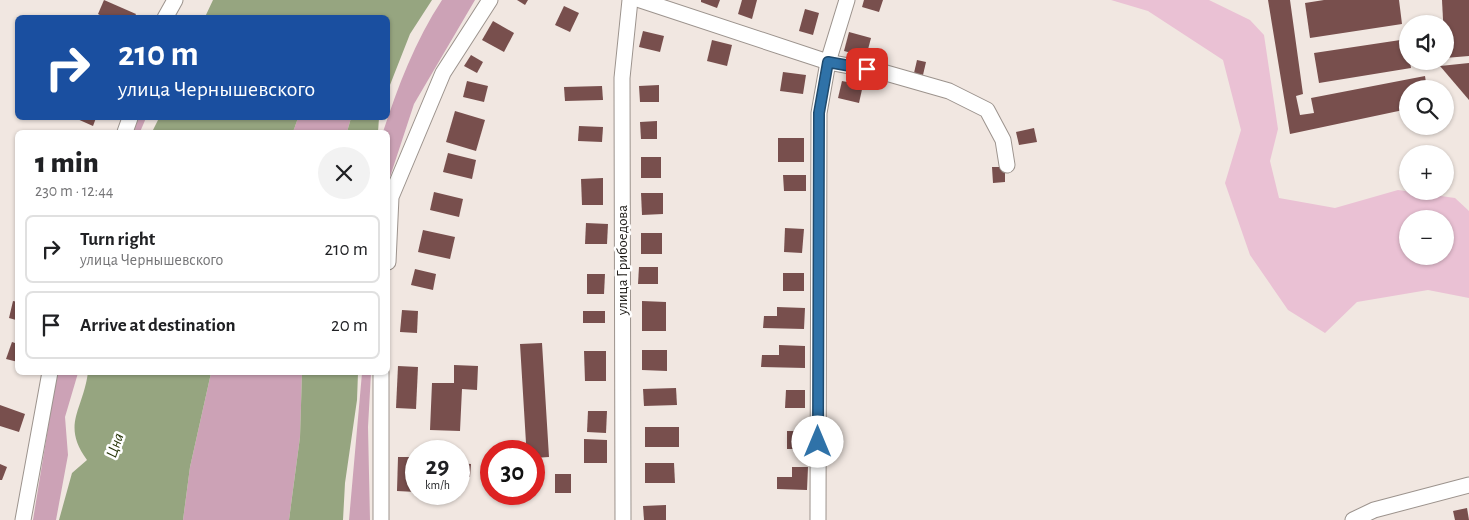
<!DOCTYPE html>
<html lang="en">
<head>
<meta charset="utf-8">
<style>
	body { margin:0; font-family:"Alegreya Sans",sans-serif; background:#f2f2f2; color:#202124; height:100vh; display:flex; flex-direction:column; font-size:19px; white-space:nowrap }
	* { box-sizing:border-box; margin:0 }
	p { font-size:16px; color:#757577 }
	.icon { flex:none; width:28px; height:28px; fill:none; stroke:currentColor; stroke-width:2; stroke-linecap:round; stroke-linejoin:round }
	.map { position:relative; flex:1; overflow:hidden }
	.panel { position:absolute; left:15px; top:130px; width:375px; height:245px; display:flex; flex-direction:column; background:#fff; border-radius:8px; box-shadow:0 1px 4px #0004 }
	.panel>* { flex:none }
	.top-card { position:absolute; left:15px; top:15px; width:375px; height:105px; border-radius:8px; box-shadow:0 1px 4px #0004; background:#1a4fa0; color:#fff; overflow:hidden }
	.controls { position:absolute; left:1399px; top:15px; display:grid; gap:10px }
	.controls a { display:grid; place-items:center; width:55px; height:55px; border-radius:50%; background:#fff; box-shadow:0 1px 4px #0004; font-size:25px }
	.speed { position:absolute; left:405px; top:440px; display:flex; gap:10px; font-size:25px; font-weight:700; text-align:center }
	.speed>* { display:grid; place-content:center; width:65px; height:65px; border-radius:50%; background:#fff; box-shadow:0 1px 4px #0004; line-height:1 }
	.speed small { font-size:12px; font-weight:400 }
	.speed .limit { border:8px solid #d22; background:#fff; color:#111 }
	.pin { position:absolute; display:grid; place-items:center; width:42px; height:42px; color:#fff; margin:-21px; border-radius:10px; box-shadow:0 2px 8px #0006 }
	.me { position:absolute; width:55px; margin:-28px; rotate:0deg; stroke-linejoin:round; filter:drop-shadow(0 0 4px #0008) }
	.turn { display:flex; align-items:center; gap:18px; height:105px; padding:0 20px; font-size:22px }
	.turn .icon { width:65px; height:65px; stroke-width:2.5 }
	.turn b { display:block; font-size:35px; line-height:42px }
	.round { display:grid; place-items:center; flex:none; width:52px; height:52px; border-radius:26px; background:#f2f2f2 }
	.summary { display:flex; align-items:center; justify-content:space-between; height:85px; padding:0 20px }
	h1 { font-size:30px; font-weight:800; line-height:38px }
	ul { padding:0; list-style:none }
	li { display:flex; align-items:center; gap:15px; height:68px; margin:0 10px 8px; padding:0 10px; border:2px solid #e0e0e0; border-radius:8px }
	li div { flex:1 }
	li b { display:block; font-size:19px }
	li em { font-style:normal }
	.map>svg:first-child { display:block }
	.green { fill:#eac1d4; fill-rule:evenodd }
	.forest { fill:#cca2b6 }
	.water { fill:#96a580 }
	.building { fill:#784f4d }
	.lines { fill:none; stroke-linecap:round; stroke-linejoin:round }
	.minor-casing { stroke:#9c938d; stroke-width:17 }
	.minor { stroke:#fff; stroke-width:15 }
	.route-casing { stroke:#1f4a6d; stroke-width:12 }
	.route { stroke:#2f72a8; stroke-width:9 }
	.labels { text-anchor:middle; stroke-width:5; stroke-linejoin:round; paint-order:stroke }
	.street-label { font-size:15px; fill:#23201d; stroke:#fff }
	.water-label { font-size:16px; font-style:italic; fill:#28360a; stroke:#fff }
</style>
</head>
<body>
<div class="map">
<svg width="1469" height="520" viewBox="0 0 1469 520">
	<rect width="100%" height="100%" fill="#f1e7e1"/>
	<path class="green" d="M1111,0H1209L1250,20L1264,35L1278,129L1270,161L1279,198L1335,208L1398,190L1455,198L1469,211V298L1428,290L1357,302L1325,333L1288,310L1250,255L1225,183L1241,130L1223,60L1148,11ZM1408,219H1445V256H1408Z"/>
	<g class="forest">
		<path d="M442,0H475L414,104L388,183V132H383C398,86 415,41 442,0Z"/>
		<polygon points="135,118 146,118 140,132 130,132"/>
		<polygon points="298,118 351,118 347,132 293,132"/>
		<polygon points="57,373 78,373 65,417 68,455 56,520 33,520"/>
		<polygon points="211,373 302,373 300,437 289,520 183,520 190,467"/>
		<polygon points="362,373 371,373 368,427 370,520 349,520"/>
	</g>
	<g class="water">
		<polygon points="213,0 432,0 410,34 388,90 388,18 205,17"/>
		<polygon points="159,118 298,118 293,132 152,132"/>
		<polygon points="351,118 379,118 378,132 347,132"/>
		<path d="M88,372L211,373L190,467L183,520H59L72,473L87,460C61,424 83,411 88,372Z"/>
		<polygon points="302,373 358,373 357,400 345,483 343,520 289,520 300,437"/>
	</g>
	<g class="building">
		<polygon points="104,0 136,14 134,18 105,18 98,14"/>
		<polygon points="517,0 528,0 525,5"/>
		<polygon points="701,0 720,0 717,8 701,2"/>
		<polygon points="742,0 757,0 752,19 738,14"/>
		<polygon points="864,0 883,0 879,12 862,7"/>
		<polygon points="1268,0 1290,0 1303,94 1296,96 1300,115 1314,113 1311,98 1425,76 1427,89 1408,89 1408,109 1290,134"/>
		<polygon points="1324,0 1399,0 1402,24 1310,38 1305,3"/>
		<polygon points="1442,0 1469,0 1469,56 1445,58"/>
		<polygon points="564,6 579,13 570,32 555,25"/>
		<polygon points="805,9 819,13 813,35 799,31"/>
		<polygon points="493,21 514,33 504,52 482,40"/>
		<polygon points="643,31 664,36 660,52 639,47"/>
		<polygon points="849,32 871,38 866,57 844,51"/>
		<polygon points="1407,39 1408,61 1410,61 1411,68 1319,83 1314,53"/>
		<polygon points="712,40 732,45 727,66 707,61"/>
		<polygon points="471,55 483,62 477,73 464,66"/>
		<polygon points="917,60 926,62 923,75 914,73"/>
		<polygon points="1469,63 1469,100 1440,66"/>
		<polygon points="783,72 806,75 803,94 780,91"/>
		<polygon points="467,81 488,86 484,102 463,97"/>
		<polygon points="842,81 863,85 859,103 838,98"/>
		<polygon points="659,85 659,102 640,102 639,86"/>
		<polygon points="602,86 603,100 565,101 564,87"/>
		<polygon points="455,111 485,120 476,151 446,142"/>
		<polygon points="75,118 96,118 93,126"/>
		<polygon points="657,121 657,139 641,139 640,122"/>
		<polygon points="579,126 603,127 602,142 578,141"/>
		<polygon points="1034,128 1037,142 1019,145 1016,132"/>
		<rect x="778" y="138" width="26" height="24"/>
		<polygon points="448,153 476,160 472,179 443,172"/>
		<rect x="641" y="157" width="20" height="21"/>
		<polygon points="992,167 1005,167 1005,182 993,183"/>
		<polygon points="783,175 806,175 806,191 784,191"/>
		<polygon points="603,178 603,205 582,205 581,179"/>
		<polygon points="434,192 463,199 459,217 430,210"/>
		<polygon points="641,193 663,193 663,214 642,215"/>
		<polygon points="586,223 608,224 607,244 585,244"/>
		<polygon points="785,228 804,229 802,253 784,252"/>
		<polygon points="423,230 455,237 450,259 418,252"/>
		<rect x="641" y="233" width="21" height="21"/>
		<polygon points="639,267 658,267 658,284 638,284"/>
		<polygon points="415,269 436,274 433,290 411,285"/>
		<rect x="783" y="273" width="21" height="18"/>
		<polygon points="587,274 605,274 604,294 587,294"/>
		<polygon points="13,301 18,302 18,326 15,325 16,320 9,318"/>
		<polygon points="642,301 666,302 666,331 642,331"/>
		<polygon points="777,307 805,308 804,329 763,328 764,316 777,316"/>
		<polygon points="402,310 418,311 417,333 400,332"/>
		<rect x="583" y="311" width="22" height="12"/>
		<polygon points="12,342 18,344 18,362 6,359"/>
		<polygon points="542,343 549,457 534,458 534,451 514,451 514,444 526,443 520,344"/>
		<polygon points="779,345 805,346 805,368 761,367 762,355 779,355"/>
		<polygon points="642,350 667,350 667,371 642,370"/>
		<polygon points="584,351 606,351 606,381 585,381"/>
		<polygon points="454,365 478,366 477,390 462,389 460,431 430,430 432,383 454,383"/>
		<polygon points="398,366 418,367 416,409 396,408"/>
		<polygon points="676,388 677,405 644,406 643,389"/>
		<polygon points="786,390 805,390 805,408 785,408"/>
		<polygon points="0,405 25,414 19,432 0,426"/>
		<polygon points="588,411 607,411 606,433 587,432"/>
		<rect x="645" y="427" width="34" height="20"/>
		<rect x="787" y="431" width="19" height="18"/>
		<polygon points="584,439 607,440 607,463 584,463"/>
		<polygon points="398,457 416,457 416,492 397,491"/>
		<polygon points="459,463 471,464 470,477 459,476"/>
		<polygon points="645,463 674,463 675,483 645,483"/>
		<polygon points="0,464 7,467 2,480 0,480"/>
		<polygon points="792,467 808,467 807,490 777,489 777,477 792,477"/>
		<rect x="555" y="474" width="16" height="19"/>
		<polygon points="666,505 666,520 644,520 643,506"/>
		<polygon points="1467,508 1469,520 1455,520 1453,511"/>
	</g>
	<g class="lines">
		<g class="minor-casing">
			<g id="minor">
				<polyline points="640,0 828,62 886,73 949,91 987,110 1003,140 1007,165"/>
				<polyline points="165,18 175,0"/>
				<polyline points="125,132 130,118"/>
				<polyline points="388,262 391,197 443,73 490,0"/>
				<polyline points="381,372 381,520"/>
				<polyline points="23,520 50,372"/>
				<polyline points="623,520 622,78 630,0"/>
				<polyline points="818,520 819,113 828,62 847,0"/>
				<polyline points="1353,520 1374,510 1469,485"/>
			</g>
		</g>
		<use href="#minor" class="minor"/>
	</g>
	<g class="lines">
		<g class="route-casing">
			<polyline id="route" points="818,442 819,113 828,62 867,69"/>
		</g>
		<use href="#route" class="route"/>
	</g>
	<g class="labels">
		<g class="street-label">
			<text transform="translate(622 260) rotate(-90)" y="5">улица Грибоедова</text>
		</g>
		<g class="water-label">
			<text transform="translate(114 445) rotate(-71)" y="6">Цна</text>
		</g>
	</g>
</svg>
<div class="controls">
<a><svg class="icon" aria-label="sound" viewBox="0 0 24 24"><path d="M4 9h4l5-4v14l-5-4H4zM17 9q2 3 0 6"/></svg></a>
<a><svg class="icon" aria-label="search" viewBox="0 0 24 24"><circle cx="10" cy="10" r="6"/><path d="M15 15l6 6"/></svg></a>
<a>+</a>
<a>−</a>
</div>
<div class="speed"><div>29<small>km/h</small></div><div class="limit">30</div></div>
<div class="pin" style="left:867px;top:69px;background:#d93025"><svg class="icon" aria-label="arrive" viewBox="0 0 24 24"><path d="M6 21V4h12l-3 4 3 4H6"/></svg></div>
<svg class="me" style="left:818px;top:442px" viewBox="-20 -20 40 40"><circle r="19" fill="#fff"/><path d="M0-13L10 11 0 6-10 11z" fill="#2f72a8"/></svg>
<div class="top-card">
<div class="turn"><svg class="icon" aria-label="right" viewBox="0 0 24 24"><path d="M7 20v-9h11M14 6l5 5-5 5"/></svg><div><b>210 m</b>улица Чернышевского</div></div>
</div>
<section class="panel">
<div class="summary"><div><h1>1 min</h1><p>230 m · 12:44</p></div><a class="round"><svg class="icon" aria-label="close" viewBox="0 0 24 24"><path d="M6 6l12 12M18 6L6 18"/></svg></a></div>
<ul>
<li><svg class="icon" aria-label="right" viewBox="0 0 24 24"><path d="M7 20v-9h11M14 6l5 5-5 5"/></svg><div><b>Turn right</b><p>улица Чернышевского</p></div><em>210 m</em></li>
<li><svg class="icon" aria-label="arrive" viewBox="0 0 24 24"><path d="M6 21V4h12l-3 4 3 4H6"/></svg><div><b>Arrive at destination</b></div><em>20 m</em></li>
</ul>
</section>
</div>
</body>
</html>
